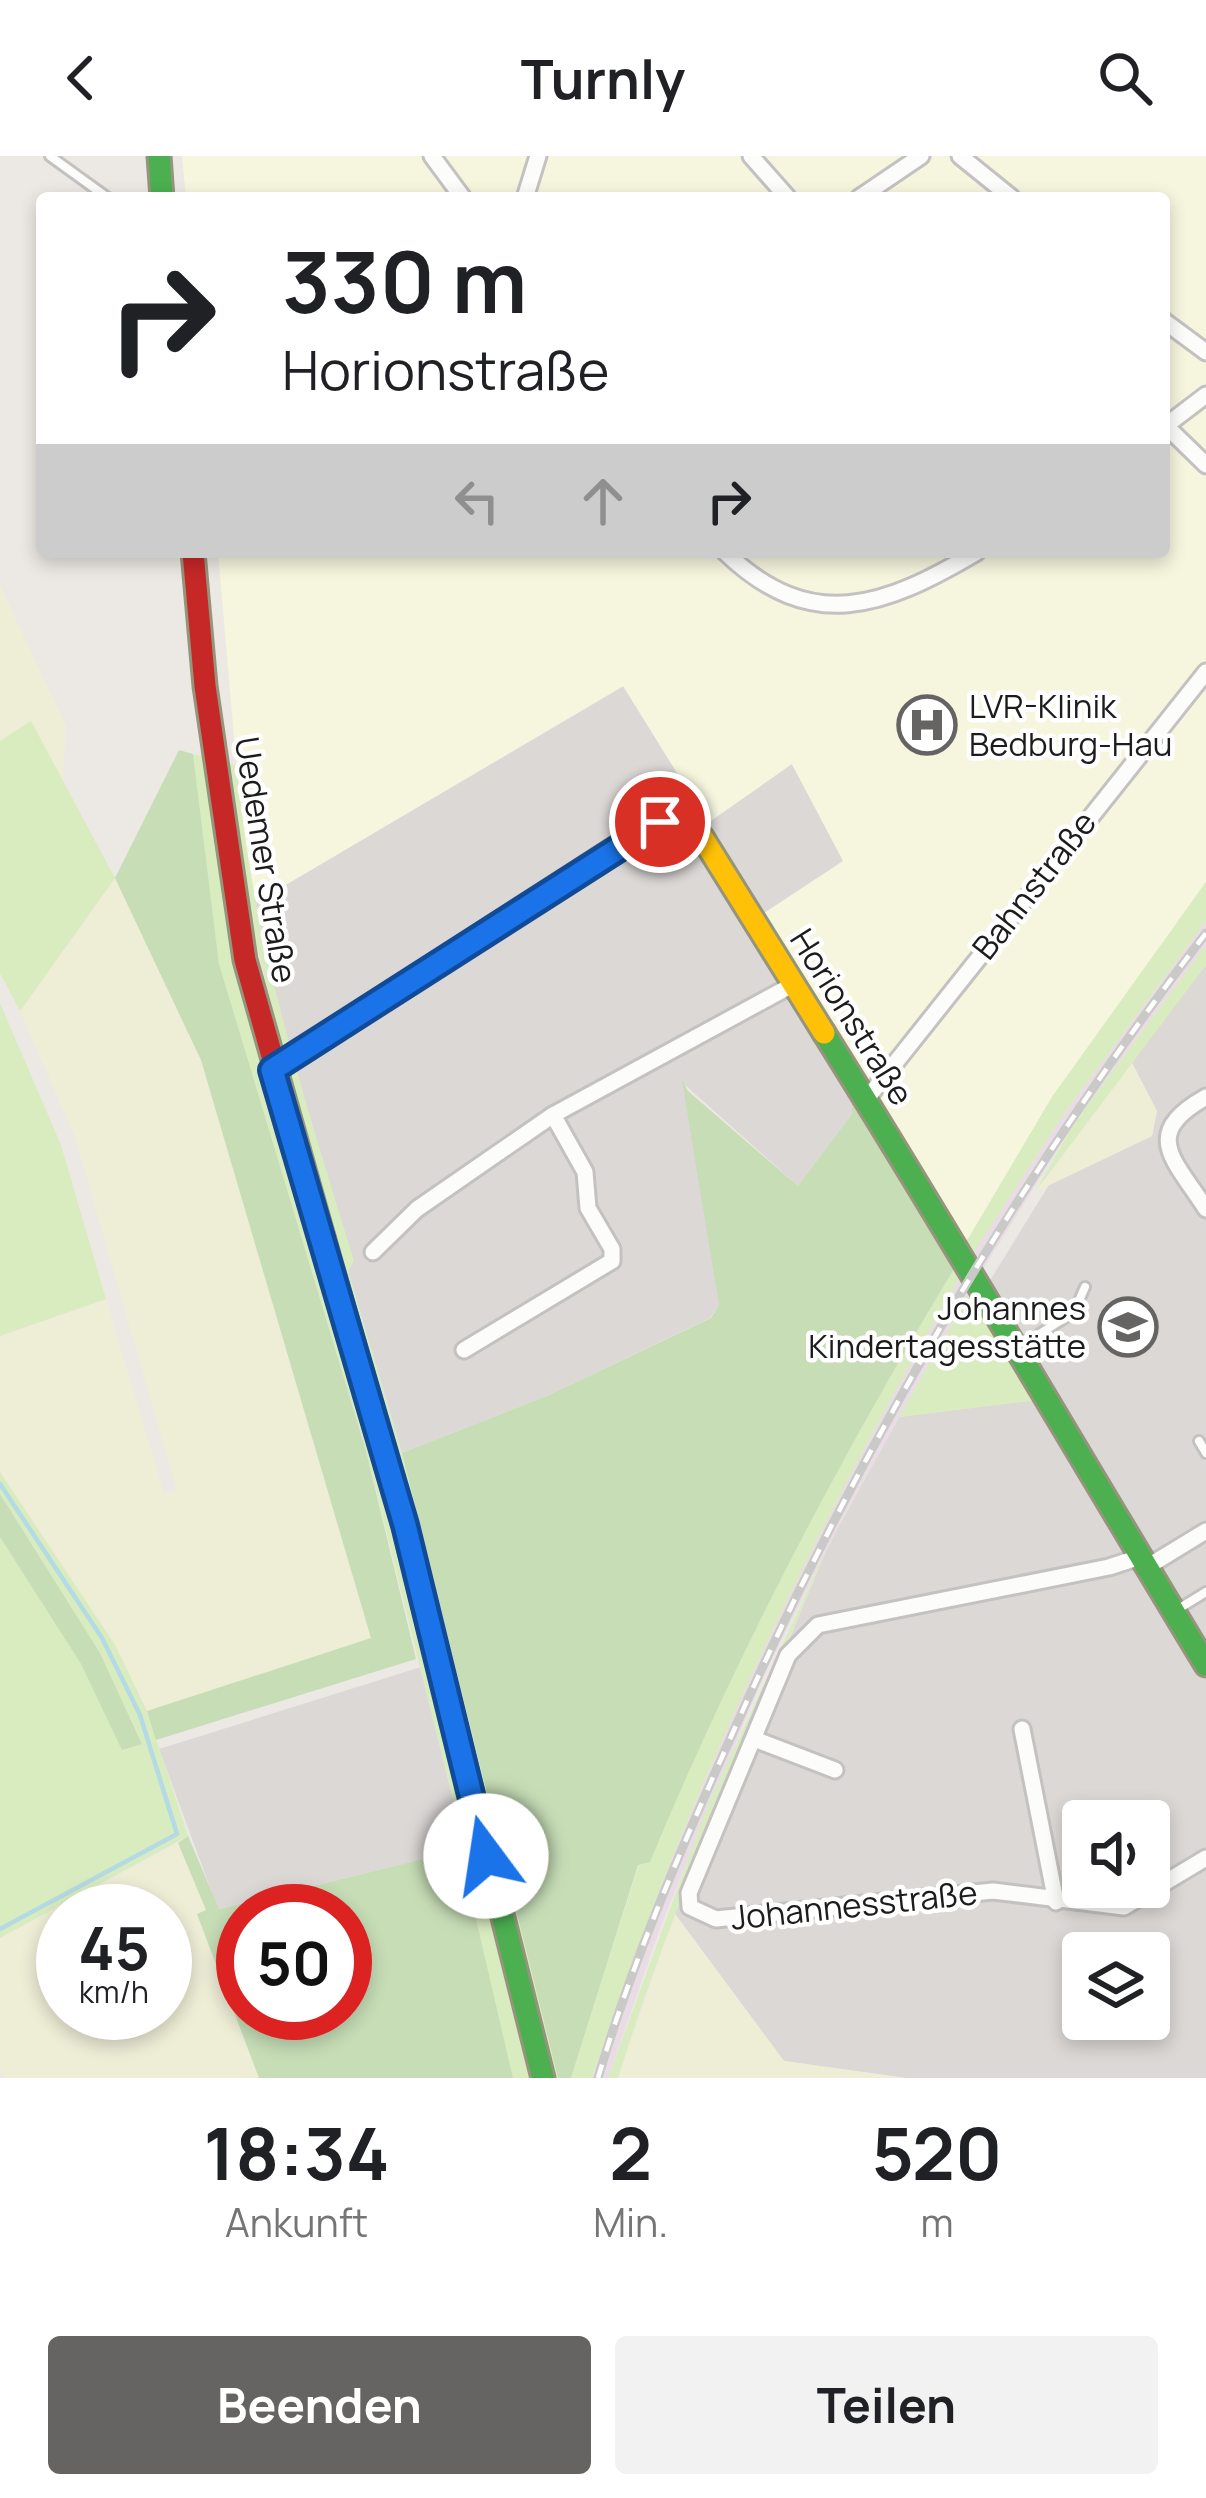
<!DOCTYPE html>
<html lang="de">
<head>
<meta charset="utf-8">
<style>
	body { margin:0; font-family:Manrope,sans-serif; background:#f2f2f2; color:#202124; height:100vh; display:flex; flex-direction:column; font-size:45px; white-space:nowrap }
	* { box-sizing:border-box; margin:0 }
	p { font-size:39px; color:#757577 }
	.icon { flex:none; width:66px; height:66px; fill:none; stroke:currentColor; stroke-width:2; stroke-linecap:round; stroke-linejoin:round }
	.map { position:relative; height:1922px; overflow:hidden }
	.sheet { display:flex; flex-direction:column; background:#fff; flex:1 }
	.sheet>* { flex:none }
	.top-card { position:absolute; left:36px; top:36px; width:1134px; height:366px; border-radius:12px; box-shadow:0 6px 18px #0003; background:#fff; color:#202124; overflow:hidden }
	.buttons { position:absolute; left:1062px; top:1644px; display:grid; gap:24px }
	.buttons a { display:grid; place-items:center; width:108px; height:108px; border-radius:12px; background:#fff; box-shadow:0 6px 18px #0003; font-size:60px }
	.speed { position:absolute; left:36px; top:1728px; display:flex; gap:24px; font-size:60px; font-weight:700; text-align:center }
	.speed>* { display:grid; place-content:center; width:156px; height:156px; border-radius:50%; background:#fff; box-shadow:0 6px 18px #0003; line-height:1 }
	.speed small { font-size:30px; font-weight:400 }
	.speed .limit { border:18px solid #d22; background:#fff; color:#111 }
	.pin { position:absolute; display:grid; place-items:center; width:102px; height:102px; color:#fff; margin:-51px; border:6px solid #fff; border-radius:50%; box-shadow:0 3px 12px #0007 }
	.me { position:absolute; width:132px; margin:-66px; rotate:346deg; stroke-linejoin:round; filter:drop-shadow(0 0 9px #0008) }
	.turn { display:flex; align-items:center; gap:42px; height:252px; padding:0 48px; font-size:54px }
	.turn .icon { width:156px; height:156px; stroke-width:2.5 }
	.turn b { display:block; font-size:84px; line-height:102px }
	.lanes { display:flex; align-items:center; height:114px; padding:0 48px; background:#0003; justify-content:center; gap:60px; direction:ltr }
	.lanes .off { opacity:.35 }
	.eta { display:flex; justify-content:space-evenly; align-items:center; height:204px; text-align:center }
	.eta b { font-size:72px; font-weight:700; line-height:84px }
	.action { display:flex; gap:24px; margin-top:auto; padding:24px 48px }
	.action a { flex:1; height:138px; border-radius:12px; background:#656462; color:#fff; font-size:48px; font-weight:700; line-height:138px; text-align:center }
	.action a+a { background:#f2f2f2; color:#202124 }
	header { display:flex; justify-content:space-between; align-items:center; height:156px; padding:0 48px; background:#fff; font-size:54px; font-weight:700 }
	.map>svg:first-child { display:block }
	.residential { fill:#dbd8d6; fill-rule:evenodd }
	.industrial { fill:#eadce5 }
	.education { fill:#f6f5de }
	.farmland { fill:#eeedd6; fill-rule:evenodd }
	.grass { fill:#d9ecbf }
	.forest { fill:#c6ddb6; fill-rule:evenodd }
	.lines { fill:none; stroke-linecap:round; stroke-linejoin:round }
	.stream { stroke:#b4dae3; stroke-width:4.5 }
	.lane-casing { stroke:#c4c2c0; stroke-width:14 }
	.street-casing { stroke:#c4c2c0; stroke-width:21 }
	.fast-casing { stroke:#95957c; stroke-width:27 }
	.slow-casing { stroke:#95957c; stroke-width:27 }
	.jam-casing { stroke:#95957c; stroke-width:27 }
	.lane { stroke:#fcfcfb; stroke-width:8 }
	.street { stroke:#fcfcfb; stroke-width:15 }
	.fast { stroke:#4caf50; stroke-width:21 }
	.slow { stroke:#ffc107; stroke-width:21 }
	.jam { stroke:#c62828; stroke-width:21 }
	.rail-casing { stroke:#c9c9c8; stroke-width:9 }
	.rail { stroke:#fff; stroke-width:4.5; stroke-dasharray:14; stroke-linecap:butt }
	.route-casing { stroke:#114b97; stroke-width:30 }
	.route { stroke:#1a73e8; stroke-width:21 }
	.labels { text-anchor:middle; stroke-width:9; stroke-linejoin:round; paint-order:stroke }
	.poi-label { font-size:33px; fill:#1c1c1c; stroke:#fff; text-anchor:start }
	.street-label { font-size:33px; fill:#1c1c1c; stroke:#fff }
</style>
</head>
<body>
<header><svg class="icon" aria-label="back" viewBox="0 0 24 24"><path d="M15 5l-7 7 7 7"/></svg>Turnly<svg class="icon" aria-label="search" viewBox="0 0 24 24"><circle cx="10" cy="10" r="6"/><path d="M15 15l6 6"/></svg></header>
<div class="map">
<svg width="1206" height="1922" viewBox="0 0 1206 1922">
	<rect width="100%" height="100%" fill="#ece9e4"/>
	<g class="residential">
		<polygon points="624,530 707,666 791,607 844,705 764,758 863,918 852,958 798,1030 685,929 719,1149 710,1162 547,1240 402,1297 348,1115 353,1105 283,873 255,747"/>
		<path d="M1206,809V1922H906L784,1905L675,1758L828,1390L899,1261L1037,1244L989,1126L1049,1029L1152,980L1157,955L1131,905ZM1083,1665H1149V1731H1083ZM1083,1797H1149V1863H1083Z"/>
		<polygon points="421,1511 465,1693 218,1753 159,1593"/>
	</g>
	<g class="industrial">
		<polygon points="1206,765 1206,789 1073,969 982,1115 972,1099 986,1076 1065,956"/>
		<polygon points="963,1116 973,1131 846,1356 763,1521 662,1767 608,1922 592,1922 668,1711 764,1486 864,1286"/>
	</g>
	<polygon class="education" points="182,0 1206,0 1206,726 1052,941 965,1088 764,757 843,705 792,608 708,667 623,530 255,747 240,650 218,396 1164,396 1164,42 186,42"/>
	<g class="farmland">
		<polygon points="0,429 66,570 63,629 31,565 0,585"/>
		<polygon points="115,722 201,904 371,1483 147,1555 115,1489 0,1316 0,1180 106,1143 164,1338 177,1335 75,981 20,855"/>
		<polygon points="1131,905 1157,955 1152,980 1035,1036"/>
		<path d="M178,1687L207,1755L197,1759L259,1922H5L0,1913V1782ZM63,1755H165V1857H63Z"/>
		<polygon points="675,1758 784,1905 906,1922 618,1922"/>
	</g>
	<g class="grass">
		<polygon points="31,565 115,722 20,855 0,817 0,585"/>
		<polygon points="193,598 206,601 234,809 375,1292 535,1922 513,1922 460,1694 465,1692 366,1295 219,808"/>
		<path d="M224,606L237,610C251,780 304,942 354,1105L348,1115L402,1297L558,1922H551L339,1115C304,945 242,780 224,606Z"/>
		<polygon points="1206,726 1206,765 1065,956 972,1099 965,1088 1052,941"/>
		<polygon points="1206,789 1206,809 1035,1036 1073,969"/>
		<polygon points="0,847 61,989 106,1143 0,1180"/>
		<path d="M957,1108L963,1116C813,1374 685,1638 592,1922H571L639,1708L650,1706C737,1497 840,1301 957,1108Z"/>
		<polygon points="973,1131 1037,1244 899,1261"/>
		<polygon points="0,1316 115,1489 147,1555 188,1680 0,1782 0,1381 81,1508 122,1593 142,1587 100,1497 0,1338"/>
		<path d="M828,1390C755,1566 675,1739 618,1922H608L708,1649Z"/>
	</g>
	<g class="forest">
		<polygon points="179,594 193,598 219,808 366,1295 416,1503 156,1584 147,1555 371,1482 201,904 115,722"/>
		<path d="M682,924L688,935L798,1030L852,958V942L957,1108C840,1301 737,1497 650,1706L638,1709L571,1922H558L402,1297L547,1240L711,1162L719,1149Z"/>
		<polygon points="0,1338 100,1497 142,1588 122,1594 81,1508 0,1381"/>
		<path d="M188,1680L219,1753L460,1694L513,1922H259L197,1758L206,1754L178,1687ZM243,1755H345V1857H243Z"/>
	</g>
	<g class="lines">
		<polyline class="stream" points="0,1328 102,1482 140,1559 177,1678 0,1773"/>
		<g class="lane-casing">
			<g id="lane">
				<polyline points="50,0 108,42"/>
				<polyline points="1016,1193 1074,1156 1085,1131"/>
				<polyline points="1199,1285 1206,1297"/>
				<polyline points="1175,1455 1206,1436"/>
			</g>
		</g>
		<g class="street-casing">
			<g id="street">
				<polyline points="432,0 463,42"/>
				<polyline points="751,0 788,42"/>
				<polyline points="960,0 1012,42"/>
				<polyline points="525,42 538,0"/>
				<polyline points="859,42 921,0"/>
				<polyline points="1164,165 1206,196"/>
				<polyline points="1166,270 1206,309"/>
				<polyline points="1164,271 1206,239"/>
				<path d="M725,396C811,479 884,451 977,396"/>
				<path d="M1206,941C1140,978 1174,1003 1206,1053"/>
				<polyline points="865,945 1206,516"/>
				<polyline points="373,1096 417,1053 553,959 794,828"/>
				<polyline points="464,1194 612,1105 612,1093 588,1052 585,1016 553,959"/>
				<polyline points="1140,1401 1109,1411 818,1469 788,1499 689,1737 690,1751 716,1763 993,1735 1124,1751 1206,1702"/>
				<polyline points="1147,1411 1206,1375"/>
				<polyline points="1022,1573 1056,1746"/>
				<polyline points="754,1583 835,1614"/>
			</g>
		</g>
		<g class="fast-casing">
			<g id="fast">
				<polyline points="159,0 162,42"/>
				<path d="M824,877C955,1086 1078,1298 1206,1509"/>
				<polyline points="323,1081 405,1369 543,1922"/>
			</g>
		</g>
		<g class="slow-casing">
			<polyline id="slow" points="273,913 637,678 670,668 702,681 824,877"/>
		</g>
		<g class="jam-casing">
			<polyline id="jam" points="193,396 205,530 245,804 323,1081"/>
		</g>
		<use href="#lane" class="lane"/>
		<use href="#street" class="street"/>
		<use href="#fast" class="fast"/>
		<use href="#slow" class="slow"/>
		<use href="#jam" class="jam"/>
		<g class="rail-casing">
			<path id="rail" d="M598,1922C632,1806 681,1693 730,1583C857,1295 1015,1026 1206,777"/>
		</g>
		<use href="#rail" class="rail"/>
	</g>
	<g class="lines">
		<g class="route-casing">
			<polyline id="route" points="486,1700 405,1369 272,914 660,666"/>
		</g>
		<use href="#route" class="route"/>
	</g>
	<defs>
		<g id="hospital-ring" transform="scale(3)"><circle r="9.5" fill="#fff" stroke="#656462" stroke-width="1.5"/><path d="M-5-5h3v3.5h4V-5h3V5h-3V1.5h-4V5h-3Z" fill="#656462"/></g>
		<g id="school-ring" transform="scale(3)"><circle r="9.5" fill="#fff" stroke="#656462" stroke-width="1.5"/><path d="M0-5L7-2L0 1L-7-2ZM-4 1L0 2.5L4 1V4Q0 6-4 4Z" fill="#656462"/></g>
	</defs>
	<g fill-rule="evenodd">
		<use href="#hospital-ring" x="927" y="569"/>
		<use href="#school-ring" x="1128" y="1171"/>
	</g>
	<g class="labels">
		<g class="poi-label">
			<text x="969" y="562">LVR-Klinik<tspan x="969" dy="38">Bedburg-Hau</tspan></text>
			<text x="1086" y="1164" text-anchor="end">Johannes<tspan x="1086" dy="38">Kindertagesstätte</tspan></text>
		</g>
		<g class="street-label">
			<text transform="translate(266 704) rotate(81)" y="12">Uedemer Straße</text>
			<text transform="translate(1034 729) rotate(-52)" y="12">Bahnstraße</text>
			<text transform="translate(852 861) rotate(58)" y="12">Horionstraße</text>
			<text transform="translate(854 1749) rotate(-6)" y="12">Johannesstraße</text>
		</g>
	</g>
</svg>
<div class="buttons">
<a><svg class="icon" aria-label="sound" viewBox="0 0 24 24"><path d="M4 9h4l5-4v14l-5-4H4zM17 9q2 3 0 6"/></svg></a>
<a><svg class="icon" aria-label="layers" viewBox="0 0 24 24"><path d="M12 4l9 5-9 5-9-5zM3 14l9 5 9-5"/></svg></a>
</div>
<div class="speed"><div>45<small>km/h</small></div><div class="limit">50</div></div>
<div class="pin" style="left:660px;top:666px;background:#d93025"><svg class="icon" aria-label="arrive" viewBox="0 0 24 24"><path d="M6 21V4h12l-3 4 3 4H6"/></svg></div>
<svg class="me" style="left:486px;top:1700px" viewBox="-20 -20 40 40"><circle r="19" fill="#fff"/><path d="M0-13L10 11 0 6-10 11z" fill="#1a73e8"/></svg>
<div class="top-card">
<div class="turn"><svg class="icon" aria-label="right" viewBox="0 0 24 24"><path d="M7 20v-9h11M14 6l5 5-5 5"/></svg><div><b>330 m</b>Horionstraße</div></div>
<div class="lanes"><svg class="icon off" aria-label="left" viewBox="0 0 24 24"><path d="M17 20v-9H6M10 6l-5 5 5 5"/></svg><svg class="icon off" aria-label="ahead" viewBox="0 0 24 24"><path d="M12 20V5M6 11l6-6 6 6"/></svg><svg class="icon" aria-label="right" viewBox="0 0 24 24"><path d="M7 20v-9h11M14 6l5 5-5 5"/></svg></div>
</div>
</div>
<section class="sheet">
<div class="eta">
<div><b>18:34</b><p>Ankunft</p></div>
<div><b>2</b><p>Min.</p></div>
<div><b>520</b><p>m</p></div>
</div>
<div class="action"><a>Beenden</a><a>Teilen</a></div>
</section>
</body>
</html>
